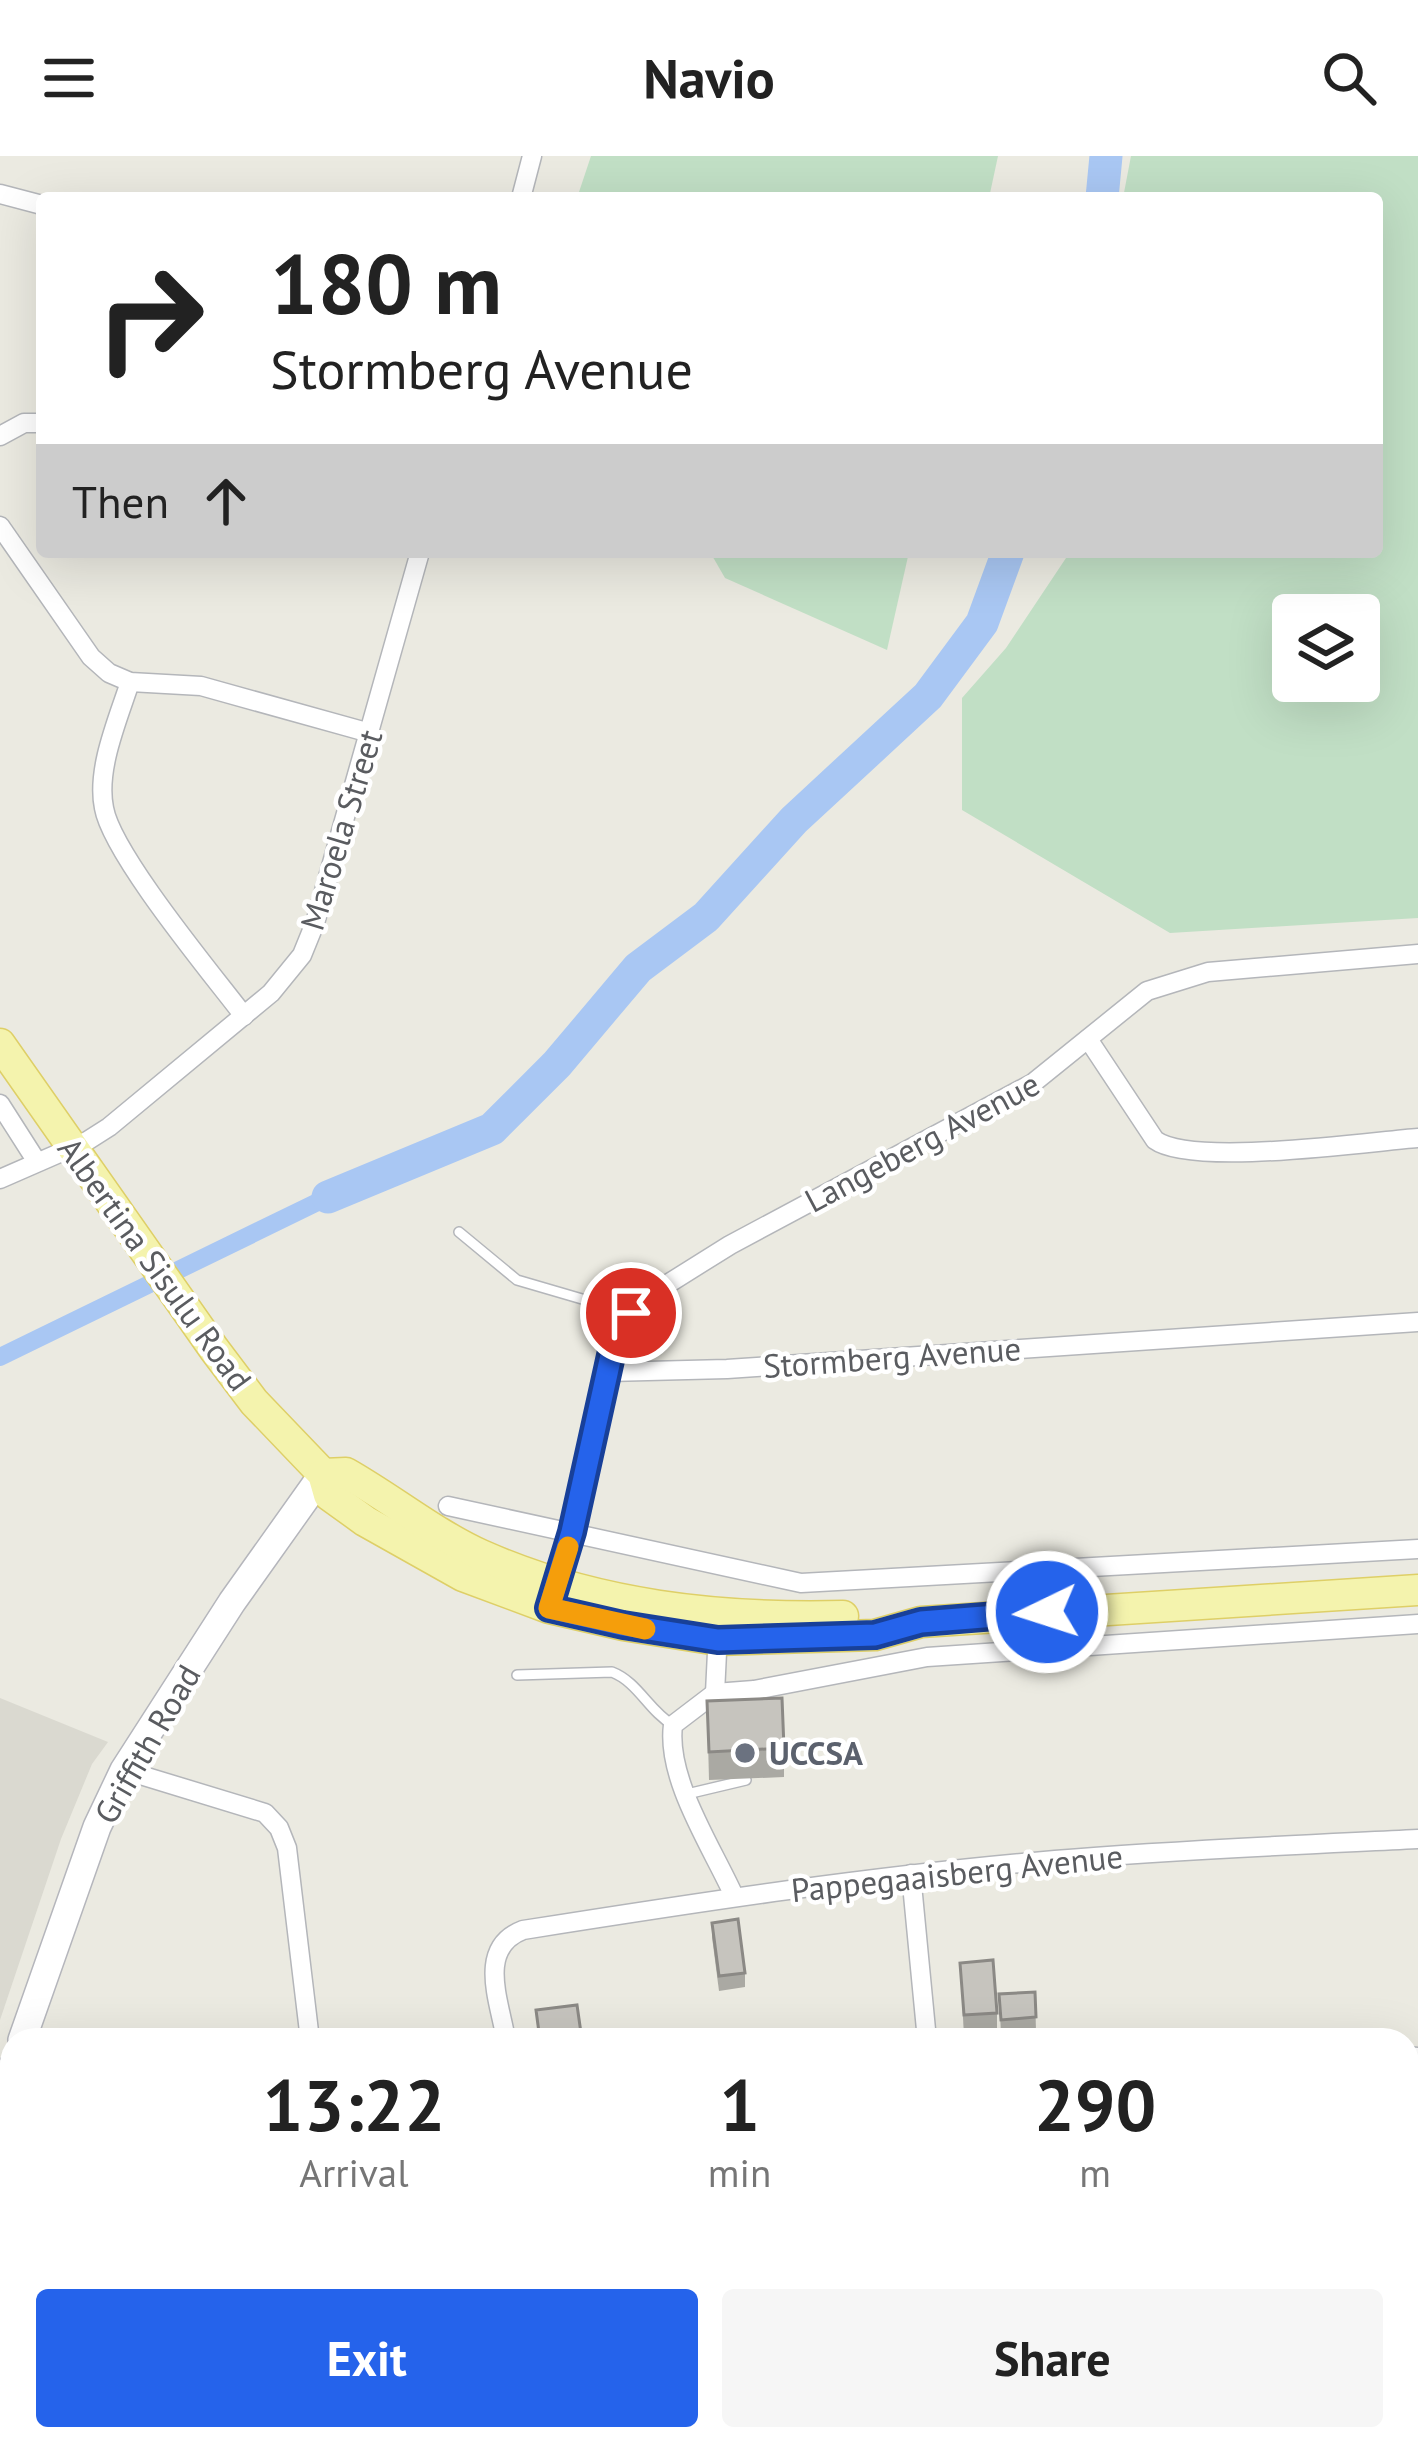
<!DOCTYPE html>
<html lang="en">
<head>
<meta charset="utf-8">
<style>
	body { margin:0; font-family:"PT Sans",sans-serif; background:#f6f6f6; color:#222; height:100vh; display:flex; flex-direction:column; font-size:45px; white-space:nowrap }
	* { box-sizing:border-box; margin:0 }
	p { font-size:39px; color:#767676 }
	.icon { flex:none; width:66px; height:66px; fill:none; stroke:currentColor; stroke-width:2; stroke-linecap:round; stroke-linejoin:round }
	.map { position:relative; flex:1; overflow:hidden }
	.drawer { position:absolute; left:0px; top:1872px; width:1419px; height:423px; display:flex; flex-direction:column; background:#fff; border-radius:36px 36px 0 0; box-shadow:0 12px 48px #0002 }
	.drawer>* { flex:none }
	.top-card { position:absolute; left:36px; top:36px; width:1347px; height:366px; border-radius:12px; box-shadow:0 12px 48px #0002; background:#fff; color:#222; overflow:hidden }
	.buttons { position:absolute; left:1272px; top:438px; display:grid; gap:24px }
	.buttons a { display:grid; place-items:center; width:108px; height:108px; border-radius:12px; background:#fff; box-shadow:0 12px 48px #0002; font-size:60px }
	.pin { position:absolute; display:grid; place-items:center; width:102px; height:102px; color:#fff; margin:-51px; border:6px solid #fff; border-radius:50%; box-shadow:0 3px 12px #0007 }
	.me { position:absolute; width:132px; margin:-66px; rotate:266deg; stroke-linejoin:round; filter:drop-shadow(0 0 9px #0008) }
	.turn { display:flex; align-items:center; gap:42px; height:252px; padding:0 36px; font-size:54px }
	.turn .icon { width:156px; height:156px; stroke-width:2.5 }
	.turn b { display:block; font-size:84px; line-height:102px }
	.then { display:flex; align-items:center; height:114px; padding:0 36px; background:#0003; gap:24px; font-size:45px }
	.eta { display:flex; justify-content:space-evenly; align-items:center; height:204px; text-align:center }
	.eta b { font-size:72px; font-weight:700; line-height:84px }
	.cta { display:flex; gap:24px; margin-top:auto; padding:24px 36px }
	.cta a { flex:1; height:138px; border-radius:12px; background:#2563eb; color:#fff; font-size:48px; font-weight:700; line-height:138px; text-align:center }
	.cta a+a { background:#f6f6f6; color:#222 }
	header { display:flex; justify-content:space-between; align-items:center; height:156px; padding:0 36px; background:#fff; font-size:54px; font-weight:700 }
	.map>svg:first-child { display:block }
	.education { fill:#dad9d0 }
	.green { fill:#c1dfc5; fill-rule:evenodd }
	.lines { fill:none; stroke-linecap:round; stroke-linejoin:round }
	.canal { stroke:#a9c7f3; stroke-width:18 }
	.river { stroke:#a9c7f3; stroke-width:33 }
	.lane-casing { stroke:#b4b6ba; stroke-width:12 }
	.street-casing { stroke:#b4b6ba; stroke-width:21 }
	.secondary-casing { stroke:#b5b6bc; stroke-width:30 }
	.primary-casing { stroke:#decf67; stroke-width:33 }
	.lane { stroke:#fff; stroke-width:9 }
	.street { stroke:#fff; stroke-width:18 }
	.secondary { stroke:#fff; stroke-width:27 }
	.primary { stroke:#f4f3ad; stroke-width:30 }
	.wall { fill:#aaa9a3 }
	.building { fill:#c6c4be; stroke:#8b8985; stroke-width:3 }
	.route-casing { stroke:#184099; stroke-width:30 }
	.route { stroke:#2563eb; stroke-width:21 }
	.slow { stroke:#f59e0b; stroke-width:21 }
	.worship-dot { fill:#6b7280; stroke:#fff; stroke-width:4.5 }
	.labels { text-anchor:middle; stroke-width:9; stroke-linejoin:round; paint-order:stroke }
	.street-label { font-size:33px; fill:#5a5c60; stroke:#fff }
	.worship-label { font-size:33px; font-weight:bold; fill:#5b616d; stroke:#fff; text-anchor:start }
</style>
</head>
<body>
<header><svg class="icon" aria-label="menu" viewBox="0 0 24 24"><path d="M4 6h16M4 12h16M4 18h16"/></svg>Navio<svg class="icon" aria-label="search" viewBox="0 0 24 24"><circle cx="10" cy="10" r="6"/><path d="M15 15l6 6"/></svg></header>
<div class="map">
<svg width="1418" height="2294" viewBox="0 0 1418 2294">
	<rect width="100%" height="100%" fill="#ebeae1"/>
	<polygon class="education" points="0,1542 108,1586 92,1608 61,1683 0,1864"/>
	<g class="green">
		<polygon points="591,0 998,0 989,42 577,42"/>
		<path d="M1131,0H1418V762L1170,777L962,654V542L1006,492L1070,396H1377V42H1123ZM1359,459V525H1293V459Z"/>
		<polygon points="710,396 909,396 887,494 725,422"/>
	</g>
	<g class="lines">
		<polyline class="canal" points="0,1201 328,1041"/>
		<g class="river">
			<polyline points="1102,42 1106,0"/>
			<polyline points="328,1041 492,973 557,908 638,812 706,761 794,664 928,540 982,467 1008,396"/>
		</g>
		<g class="lane-casing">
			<g id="lane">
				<polyline points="459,1076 517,1124 630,1157"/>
				<path d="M517,1519L612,1516C638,1526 649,1555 673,1569"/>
				<polyline points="687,1638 746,1624"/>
			</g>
		</g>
		<g class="street-casing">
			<g id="street">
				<polyline points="0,38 42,49"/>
				<polyline points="521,42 532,0"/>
				<polyline points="0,280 24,267 42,267"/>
				<polyline points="0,370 91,501 109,517 130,526 201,530 370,577"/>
				<path d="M130,526C118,563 96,613 104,652C112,698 212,818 244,860"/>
				<path d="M1088,883L1155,984C1192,1011 1366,986 1418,982"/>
				<polyline points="0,948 37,1006"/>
				<polyline points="0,1023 87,985 109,971 271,837 302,799 315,767 420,396"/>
				<polyline points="608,1216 727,1213 1418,1166"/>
				<polyline points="448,1350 801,1427 1418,1393"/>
				<polyline points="555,1431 572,1376 614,1186 631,1157 650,1139 730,1089 1033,927 1147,835 1208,816 1418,798"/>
				<polyline points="715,1537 718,1476"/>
				<polyline points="124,1614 265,1657 279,1672 287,1692 310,1884"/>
				<polyline points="911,1718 927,1884"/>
				<path d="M734,1740C712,1691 666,1623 673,1569L715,1537L754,1534L927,1501L1418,1468"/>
				<path d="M506,1884C500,1846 476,1792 523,1774C700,1746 876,1719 1055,1704C1175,1694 1297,1689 1418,1683"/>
				<polyline points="1407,1900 1418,1901"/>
				<polyline points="1407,2111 1418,2112"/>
				<polyline points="0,2172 12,2176"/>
				<polyline points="345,2283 352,2294"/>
				<polyline points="551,2283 553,2294"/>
				<polyline points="969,2283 970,2294"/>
			</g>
		</g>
		<g class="secondary-casing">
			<g id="secondary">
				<polyline points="22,1884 97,1671 124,1614 232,1446 323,1318"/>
				<polyline points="0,1946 12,1911"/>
			</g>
		</g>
		<g class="primary-casing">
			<g id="primary">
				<polyline points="0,888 214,1193 254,1246 323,1318 329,1339 365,1365 463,1420 549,1452 623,1469 718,1484 875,1479 921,1466 1418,1434"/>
				<path d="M323,1318L346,1317C392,1343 433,1377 481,1399C596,1450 719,1463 843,1460"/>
			</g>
		</g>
		<use href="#lane" class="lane"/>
		<use href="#street" class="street"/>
		<use href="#secondary" class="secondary"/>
		<use href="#primary" class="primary"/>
	</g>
	<g class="wall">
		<polygon points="707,1545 784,1592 784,1621 709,1624"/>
		<polygon points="712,1767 745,1817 745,1831 719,1835 712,1781"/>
		<polygon points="960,1807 997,1857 997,1878 964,1880"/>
		<polygon points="1035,1836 1036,1876 1001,1878 999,1838"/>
	</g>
	<g class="building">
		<polygon points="782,1542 784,1592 709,1596 707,1545"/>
		<polygon points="738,1763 745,1817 719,1820 712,1767"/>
		<polygon points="993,1804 997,1857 964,1859 960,1807"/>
		<polygon points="1035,1836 1036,1861 1001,1864 999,1838"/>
		<polygon points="577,1849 582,1884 540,1884 536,1854"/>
	</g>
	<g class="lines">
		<g class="route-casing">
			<polyline id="route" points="631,1157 614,1186 572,1376 549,1452 623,1469 718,1484 875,1479 921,1466 1047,1456"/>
		</g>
		<use href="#route" class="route"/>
		<polyline class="slow" points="568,1391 549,1452 645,1473"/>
	</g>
	<circle class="worship-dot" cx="745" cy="1597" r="12"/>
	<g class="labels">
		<g class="street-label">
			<text transform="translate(341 674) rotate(-73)" y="12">Maroela Street</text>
			<text transform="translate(922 986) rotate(-28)" y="12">Langeberg Avenue</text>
			<text transform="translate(155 1108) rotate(54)" y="12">Albertina Sisulu Road</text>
			<text transform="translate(892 1201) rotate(-4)" y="12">Stormberg Avenue</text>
			<text transform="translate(147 1588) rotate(-60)" y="12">Griffith Road</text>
			<text transform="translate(957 1717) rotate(-6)" y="12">Pappegaaisberg Avenue</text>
		</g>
		<g class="worship-label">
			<text x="769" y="1609">UCCSA</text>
		</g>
	</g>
</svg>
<div class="buttons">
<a><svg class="icon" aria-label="layers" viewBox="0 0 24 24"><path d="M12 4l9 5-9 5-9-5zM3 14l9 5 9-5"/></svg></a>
</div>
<div class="pin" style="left:631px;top:1157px;background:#d93025"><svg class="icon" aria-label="arrive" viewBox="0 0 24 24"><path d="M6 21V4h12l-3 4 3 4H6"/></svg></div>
<svg class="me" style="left:1047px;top:1456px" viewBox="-20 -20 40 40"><circle r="17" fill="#2563eb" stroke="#fff" stroke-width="3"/><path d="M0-11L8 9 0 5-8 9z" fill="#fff"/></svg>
<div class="top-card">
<div class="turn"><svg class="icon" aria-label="right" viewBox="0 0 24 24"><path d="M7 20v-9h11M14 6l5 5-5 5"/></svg><div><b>180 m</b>Stormberg Avenue</div></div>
<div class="then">Then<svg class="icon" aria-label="ahead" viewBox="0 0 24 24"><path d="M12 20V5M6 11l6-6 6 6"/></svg></div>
</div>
<section class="drawer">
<div class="eta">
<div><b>13:22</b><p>Arrival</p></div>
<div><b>1</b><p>min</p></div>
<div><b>290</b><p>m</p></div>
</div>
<div class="cta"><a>Exit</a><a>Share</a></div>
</section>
</div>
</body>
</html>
